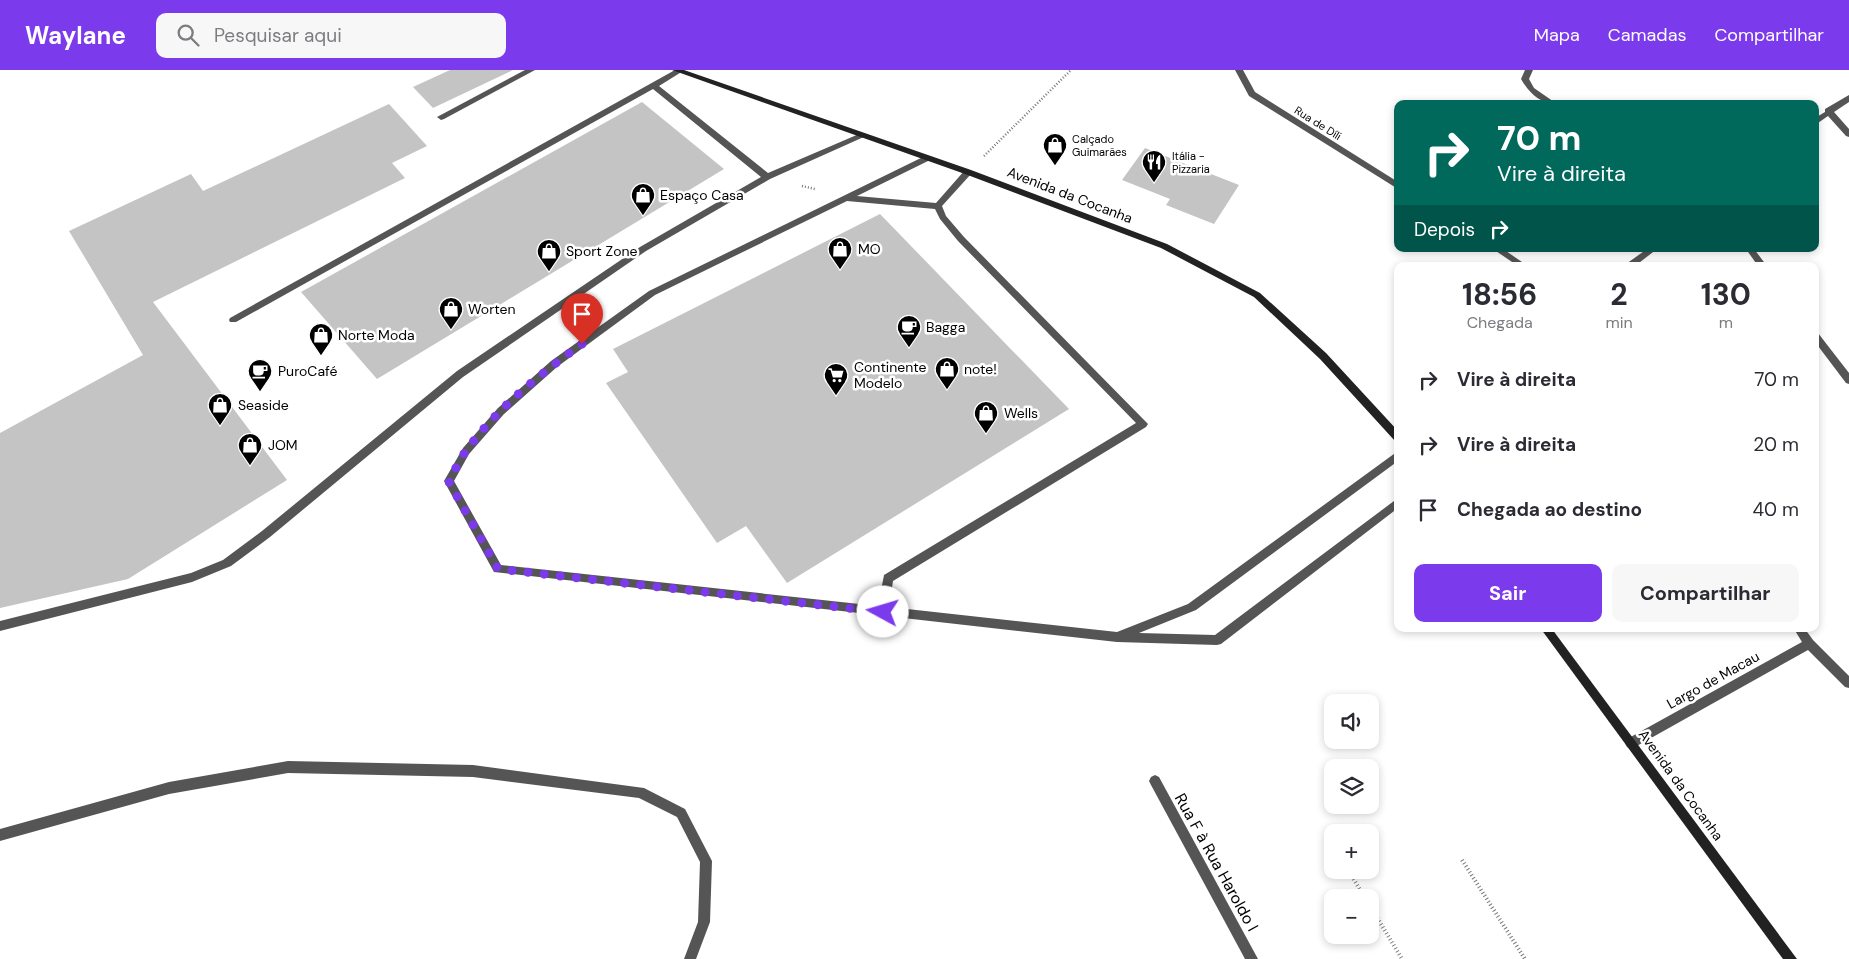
<!DOCTYPE html>
<html lang="pt">
<head>
<meta charset="utf-8">
<style>
	body { margin:0; font-family:"DM Sans",sans-serif; background:#f7f7f7; color:#2b2b33; height:100vh; display:flex; flex-direction:column; font-size:19px; white-space:nowrap }
	* { box-sizing:border-box; margin:0 }
	p { font-size:16px; color:#7c7c81 }
	.icon { flex:none; width:28px; height:28px; fill:none; stroke:currentColor; stroke-width:2; stroke-linecap:round; stroke-linejoin:round }
	.map { position:relative; flex:1; overflow:hidden }
	.side { position:absolute; left:1394px; top:192px; width:425px; height:370px; display:flex; flex-direction:column; background:#fff; border-radius:10px; box-shadow:0 2px 8px #0003 }
	.side>* { flex:none }
	.guide { position:absolute; left:1394px; top:30px; width:425px; height:152px; border-radius:10px; box-shadow:0 2px 8px #0003; background:#00695c; color:#fff; overflow:hidden }
	.fabs { position:absolute; left:1324px; top:624px; display:grid; gap:10px }
	.fabs a { display:grid; place-items:center; width:55px; height:55px; border-radius:10px; background:#fff; box-shadow:0 2px 8px #0003; font-size:25px }
	.pin { position:absolute; display:grid; place-items:center; width:42px; height:42px; color:#fff; margin:-51px -21px; border-radius:50% 50% 50% 0; rotate:-45deg; box-shadow:0 0 5px #0007 }
	.pin .icon { rotate:45deg }
	.me { position:absolute; width:55px; margin:-28px; rotate:276deg; stroke-linejoin:round; filter:drop-shadow(0 0 4px #0008) }
	.turn { display:flex; align-items:center; gap:18px; height:105px; padding:0 20px; font-size:22px }
	.turn .icon { width:65px; height:65px; stroke-width:2.5 }
	.turn b { display:block; font-size:35px; line-height:42px }
	.then { display:flex; align-items:center; height:48px; padding:0 20px; background:#0003; gap:10px; font-size:19px }
	.eta { display:flex; justify-content:space-evenly; align-items:center; height:85px; text-align:center }
	.eta b { font-size:30px; font-weight:700; line-height:35px }
	.action { display:flex; gap:10px; margin-top:auto; padding:10px 20px }
	.action a { flex:1; height:58px; border-radius:10px; background:#7c3aed; color:#fff; font-size:20px; font-weight:700; line-height:58px; text-align:center }
	.action a+a { background:#f7f7f7; color:#2b2b33 }
	ul { padding:0; list-style:none }
	li { display:flex; align-items:center; gap:15px; height:65px; padding:0 20px }
	li div { flex:1 }
	li b { display:block; font-size:19px }
	li em { font-style:normal }
	header { display:flex; align-items:center; gap:30px; box-sizing:border-box; height:70px; padding:0 25px; background:#7c3aed; color:#fff }
	header strong { font-size:24px }
	nav { display:flex; gap:28px; margin-inline-start:auto; font-size:18px }
	.search { width:350px; height:45px; background:#f7f7f7; display:flex; align-items:center; gap:12px; box-sizing:border-box; padding:0 18px; border-radius:10px; color:#7c7c81; font-size:19px }
	.map>svg:first-child { display:block }
	.building { fill:#c4c4c4 }
	.lines { fill:none; stroke-linecap:round; stroke-linejoin:round }
	.path-far1 { stroke:#777; stroke-width:2.5; stroke-dasharray:1 2; stroke-linecap:butt }
	.path { stroke:#777; stroke-width:4; stroke-dasharray:1 2.5; stroke-linecap:butt }
	.lane { fill:#555; fill-rule:evenodd }
	.street { fill:#555; fill-rule:evenodd }
	.secondary { fill:#222; fill-rule:evenodd }
	.route { stroke:#7c3aed; stroke-width:9; stroke-dasharray:0 16.2 }
	.labels { text-anchor:middle; stroke-width:5; stroke-linejoin:round; paint-order:stroke }
	.far-street-label { font-size:11px; fill:#000; stroke:#fff }
	.far-poi-label { font-size:11px; fill:#000; stroke:#fff; text-anchor:start }
	.poi-label { font-size:14px; fill:#000; stroke:#fff; text-anchor:start }
	.street-label { font-size:14px; fill:#000; stroke:#fff }
	.near-street-label { font-size:16px; fill:#000; stroke:#fff }
</style>
</head>
<body>
<header>
<strong>Waylane</strong>
<div class="search"><svg class="icon" aria-label="search" viewBox="0 0 24 24"><circle cx="10" cy="10" r="6"/><path d="M15 15l6 6"/></svg>Pesquisar aqui</div>
<nav><a>Mapa</a><a>Camadas</a><a>Compartilhar</a></nav>
</header>
<div class="map">
<svg width="1849" height="889" viewBox="0 0 1849 889">
	<rect width="100%" height="100%" fill="#fff"/>
	<g class="building">
		<polygon points="450,0 513,0 433,38 413,17"/>
		<polygon points="642,32 724,99 377,309 301,222"/>
		<polygon points="389,34 427,76 392,93 405,108 153,232 287,410 128,509 0,538 0,363 143,285 69,161 191,104 203,121"/>
		<polygon points="1145,78 1239,115 1214,154 1166,135 1170,129 1122,110"/>
		<polygon points="880,144 1069,339 787,513 746,456 717,473 606,313 628,302 613,279"/>
	</g>
	<g class="lines">
		<g class="path-far1">
			<polyline points="984,86 1071,0"/>
			<polyline points="802,116 815,119"/>
		</g>
		<g class="path">
			<polyline points="1462,790 1525,889"/>
			<polyline points="1348,800 1365,828"/>
			<polyline points="1370,836 1402,889"/>
		</g>
		<g class="lane">
			<polygon points="525,0 535,0 444,49 441,50 437,47"/>
			<polygon points="675,0 683,1 659,16 768,103 859,64 865,64 866,66 770,109 646,181 463,307 270,467 231,496 192,512 0,561 0,551 191,503 223,490 262,461 457,301 640,177 761,107 653,19 236,252 230,252 229,250 230,248"/>
			<path d="M927,85L931,88L930,90L857,126L936,133L965,100H971V104L942,136L946,146L964,167L1148,354L1146,357L893,511L889,537L1117,562L1188,534L1398,381V391L1196,540L1139,563L1215,565L1398,428V438L1221,574L1217,575L1117,572L494,502L444,411L463,378L498,338L551,291L649,221ZM847,131L935,139L940,149L958,171L1136,353L884,505L878,536L501,495L454,411L469,384L504,344L557,297L655,225Z"/>
		</g>
		<g class="street">
			<polygon points="1235,0 1243,0 1255,22 1398,112 1398,119 1249,26"/>
			<path d="M1525,0H1533L1529,9L1534,18L1557,34C1540,34 1529,23 1521,9Z"/>
			<polygon points="1849,25 1849,32 1834,42 1849,59 1849,67 1846,66 1828,46 1815,55 1815,48 1825,42 1825,39"/>
			<polygon points="1493,179 1503,179 1528,196 1518,196"/>
			<polygon points="1647,179 1657,179 1635,196 1625,196 1626,194"/>
			<polygon points="1746,179 1754,179 1767,196 1758,196"/>
			<polygon points="1815,262 1818,263 1849,303 1849,314 1846,313 1815,272"/>
			<polygon points="1794,559 1805,559 1813,570 1849,606 1849,618 1845,617 1808,580 1635,677 1631,679 1627,677 1625,673 1627,669 1802,572"/>
			<polygon points="288,691 473,695 644,718 685,739 712,791 710,852 696,889 684,889 698,852 700,792 677,747 639,728 473,707 288,703 169,724 0,771 0,759 169,712"/>
			<polygon points="1155,705 1159,707 1258,889 1245,889 1151,715 1149,711 1151,707"/>
		</g>
		<g class="secondary">
			<polygon points="672,0 684,0 971,100 1167,174 1260,223 1326,283 1398,361 1398,372 1395,371 1320,289 1254,227 1161,178 965,104"/>
			<polygon points="1541,559 1552,559 1797,889 1783,889"/>
		</g>
	</g>
	<g class="lines">
		<path class="route" d="M582,274C540,304 496,339 466,381C459,390 454,402 449,412L498,499L883,542"/>
	</g>
	<defs>
		<g id="shop-pin" transform="scale(1.25)"><path d="M0 17L-7.5 6A9.5 9.5 0 1 1 7.5 6Z" fill="#000" stroke="#fff"/><path d="M-5-2.5h2.3a2.7 3.5 0 0 1 5.4 0H5L5.5 6h-11ZM-1.5-2.5h3a1.5 2.3 0 0 0-3 0Z" fill="#fff"/></g>
		<g id="restaurant-pin" transform="scale(1.25)"><path d="M0 17L-7.5 6A9.5 9.5 0 1 1 7.5 6Z" fill="#000" stroke="#fff"/><path d="M-5-6h1v4h1v-4h1v4h1v-4h1v5L-1.5 .5V6h-2V.5L-5-1ZM5-6V6H3V1.5H1.5Q1.5-4 5-6Z" fill="#fff"/></g>
		<g id="cafe-pin" transform="scale(1.25)"><path d="M0 17L-7.5 6A9.5 9.5 0 1 1 7.5 6Z" fill="#000" stroke="#fff"/><path d="M-5.5-4.5H6V0H3Q3 3.5 0 3.5H-2.5Q-5.5 3.5-5.5 0ZM3-3.2v2h1.7v-2ZM-6 4.5H4V6H-6Z" fill="#fff"/></g>
		<g id="supermarket-pin" transform="scale(1.25)"><path d="M0 17L-7.5 6A9.5 9.5 0 1 1 7.5 6Z" fill="#000" stroke="#fff"/><path d="M-6-5.5h2.5l.6 2H6L4.5 2H-2.5L-4.4-4H-6ZM-1.5 3.2a1.3 1.3 0 1 0 .1 0ZM3 3.2a1.3 1.3 0 1 0 .1 0Z" fill="#fff"/></g>
	</defs>
	<g fill-rule="evenodd">
		<use href="#shop-pin" x="1055" y="75"/>
		<use href="#restaurant-pin" x="1154" y="92"/>
		<use href="#shop-pin" x="643" y="125"/>
		<use href="#shop-pin" x="840" y="179"/>
		<use href="#shop-pin" x="549" y="181"/>
		<use href="#shop-pin" x="451" y="239"/>
		<use href="#cafe-pin" x="909" y="257"/>
		<use href="#shop-pin" x="321" y="265"/>
		<use href="#shop-pin" x="947" y="299"/>
		<use href="#cafe-pin" x="260" y="301"/>
		<use href="#supermarket-pin" x="836" y="305"/>
		<use href="#shop-pin" x="220" y="335"/>
		<use href="#shop-pin" x="986" y="343"/>
		<use href="#shop-pin" x="250" y="375"/>
	</g>
	<g class="labels">
		<g class="far-street-label">
			<text transform="translate(1318 53) rotate(32)" y="4">Rua de Díli</text>
		</g>
		<g class="far-poi-label">
			<text x="1072" y="73">Calçado<tspan x="1072" dy="13">Guimarães</tspan></text>
			<text x="1172" y="90">Itália -<tspan x="1172" dy="13">Pizzaria</tspan></text>
		</g>
		<g class="poi-label">
			<text x="660" y="130">Espaço Casa</text>
			<text x="858" y="184">MO</text>
			<text x="566" y="186">Sport Zone</text>
			<text x="468" y="244">Worten</text>
			<text x="926" y="262">Bagga</text>
			<text x="338" y="270">Norte Moda</text>
			<text x="854" y="302">Continente<tspan x="854" dy="16">Modelo</tspan></text>
			<text x="964" y="304">note!</text>
			<text x="278" y="306">PuroCafé</text>
			<text x="238" y="340">Seaside</text>
			<text x="1004" y="348">Wells</text>
			<text x="268" y="380">JOM</text>
		</g>
		<g class="street-label">
			<text transform="translate(1070 125) rotate(21)" y="5">Avenida da Cocanha</text>
			<text transform="translate(1713 610) rotate(-29)" y="5">Largo de Macau</text>
			<text transform="translate(1681 715) rotate(54)" y="5">Avenida da Cocanha</text>
		</g>
		<g class="near-street-label">
			<text transform="translate(1217 792) rotate(61)" y="6">Rua F à Rua Haroldo I</text>
		</g>
	</g>
</svg>
<div class="fabs">
<a><svg class="icon" aria-label="sound" viewBox="0 0 24 24"><path d="M4 9h4l5-4v14l-5-4H4zM17 9q2 3 0 6"/></svg></a>
<a><svg class="icon" aria-label="layers" viewBox="0 0 24 24"><path d="M12 4l9 5-9 5-9-5zM3 14l9 5 9-5"/></svg></a>
<a>+</a>
<a>−</a>
</div>
<div class="pin" style="left:582px;top:274px;background:#d93025"><svg class="icon" aria-label="arrive" viewBox="0 0 24 24"><path d="M6 21V4h12l-3 4 3 4H6"/></svg></div>
<svg class="me" style="left:883px;top:542px" viewBox="-20 -20 40 40"><circle r="19" fill="#fff"/><path d="M0-13L10 11 0 6-10 11z" fill="#7c3aed"/></svg>
<div class="guide">
<div class="turn"><svg class="icon" aria-label="right" viewBox="0 0 24 24"><path d="M7 20v-9h11M14 6l5 5-5 5"/></svg><div><b>70 m</b>Vire à direita</div></div>
<div class="then">Depois<svg class="icon" aria-label="right" viewBox="0 0 24 24"><path d="M7 20v-9h11M14 6l5 5-5 5"/></svg></div>
</div>
<section class="side">
<div class="eta">
<div><b>18:56</b><p>Chegada</p></div>
<div><b>2</b><p>min</p></div>
<div><b>130</b><p>m</p></div>
</div>
<ul>
<li><svg class="icon" aria-label="right" viewBox="0 0 24 24"><path d="M7 20v-9h11M14 6l5 5-5 5"/></svg><div><b>Vire à direita</b></div><em>70 m</em></li>
<li><svg class="icon" aria-label="right" viewBox="0 0 24 24"><path d="M7 20v-9h11M14 6l5 5-5 5"/></svg><div><b>Vire à direita</b></div><em>20 m</em></li>
<li><svg class="icon" aria-label="arrive" viewBox="0 0 24 24"><path d="M6 21V4h12l-3 4 3 4H6"/></svg><div><b>Chegada ao destino</b></div><em>40 m</em></li>
</ul>
<div class="action"><a>Sair</a><a>Compartilhar</a></div>
</section>
</div>
</body>
</html>
